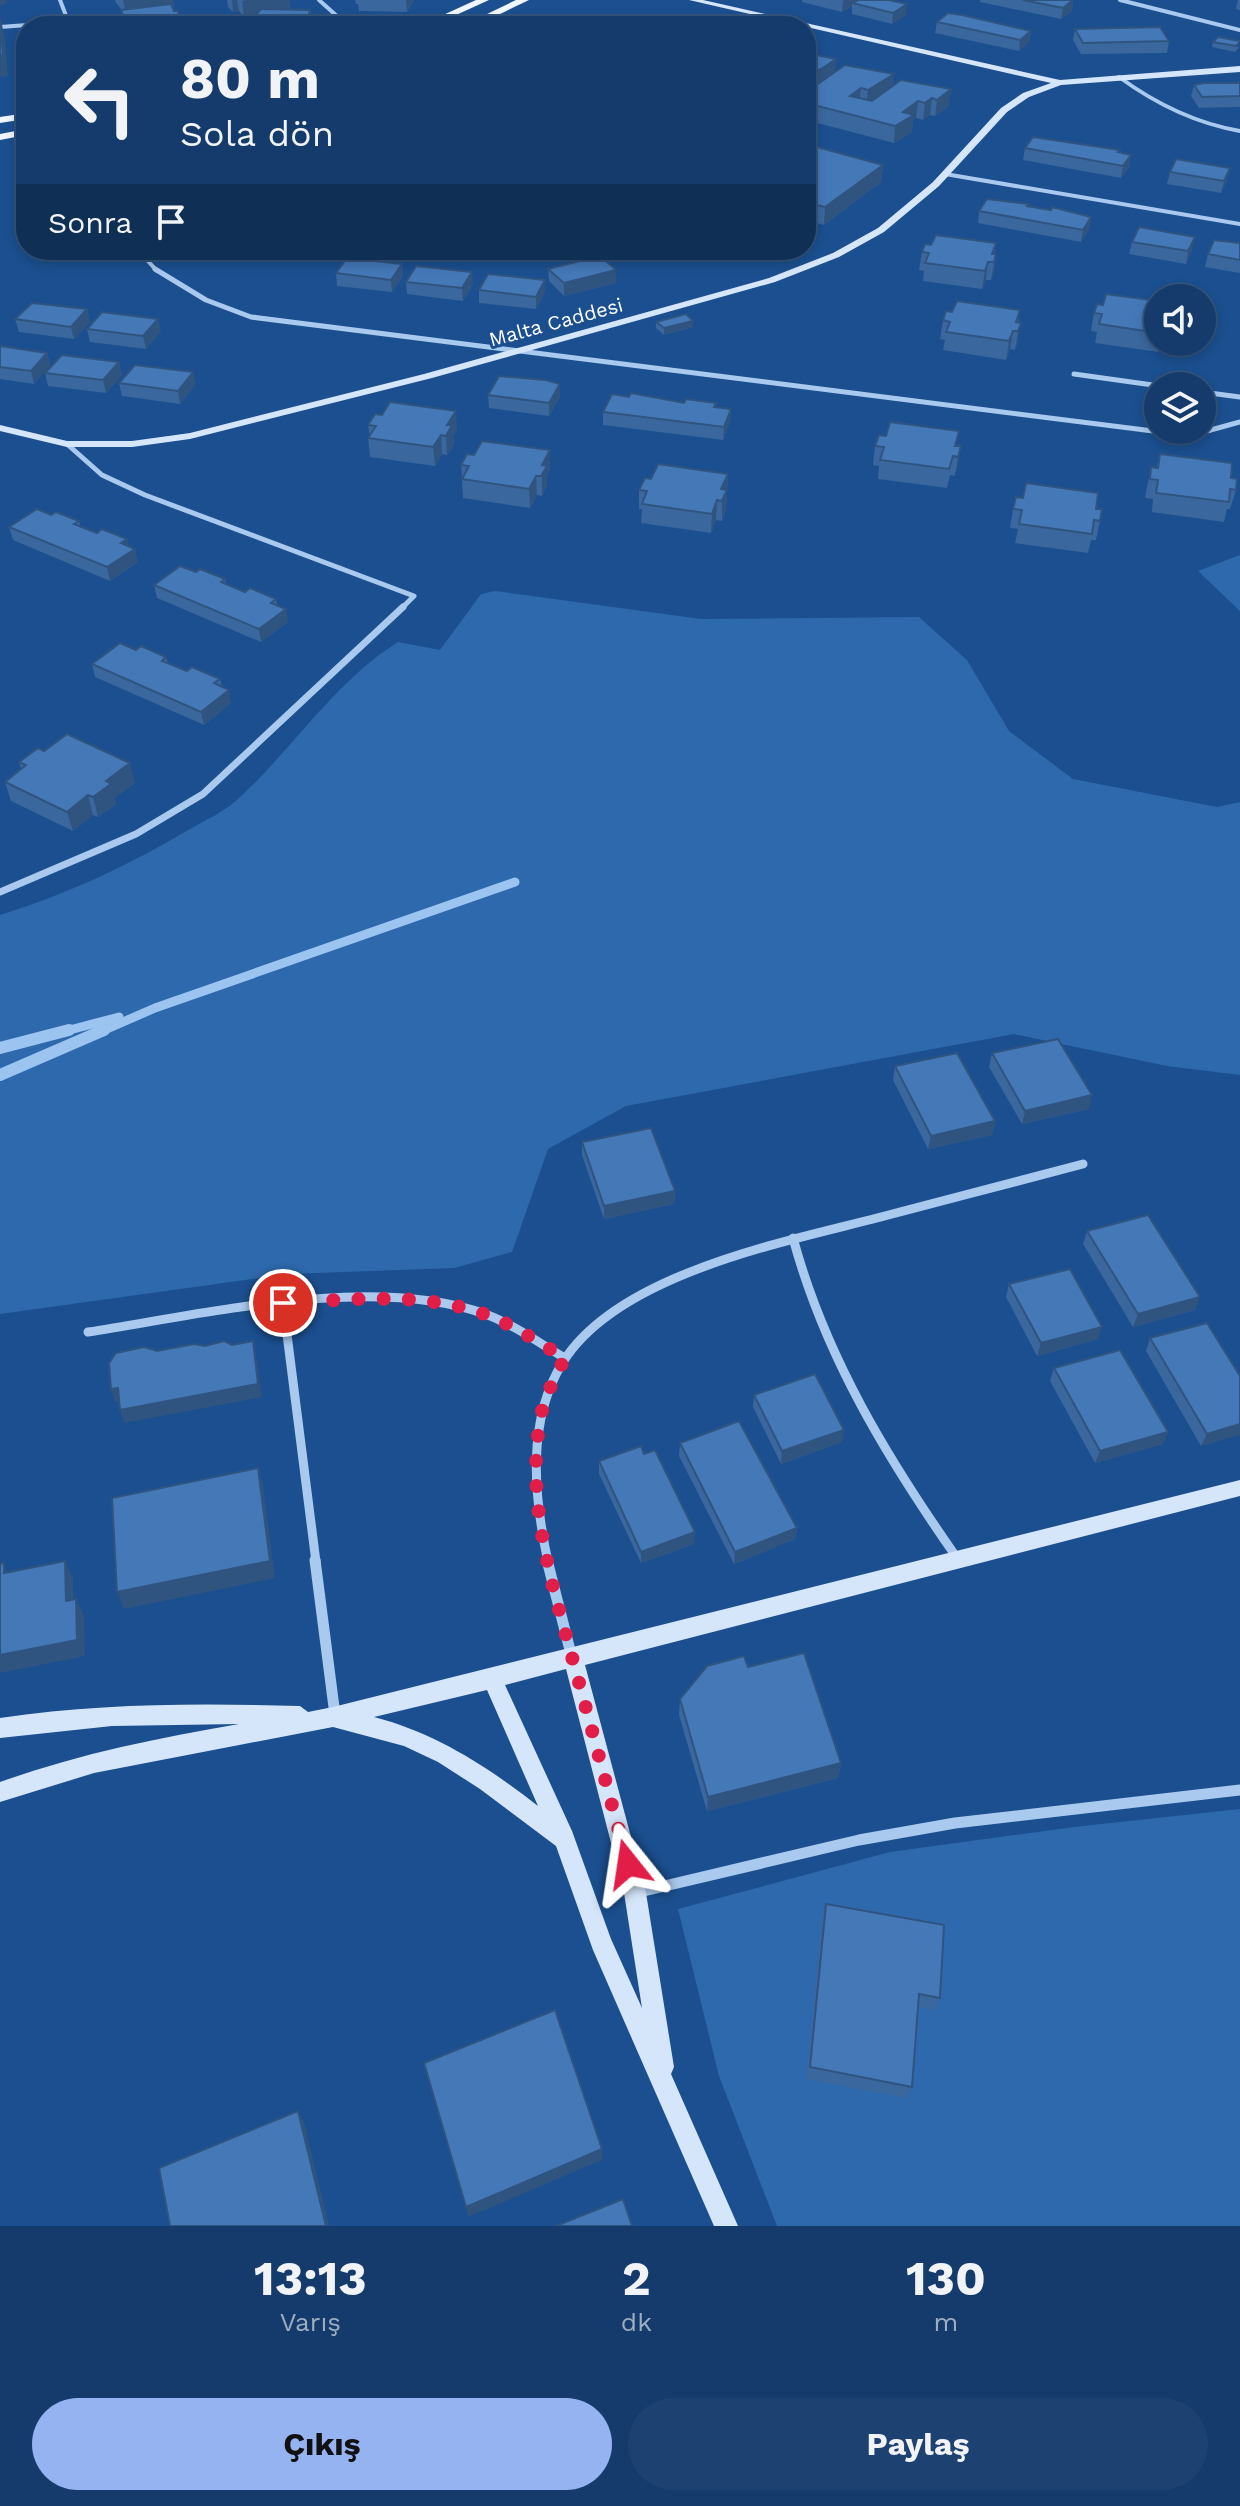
<!DOCTYPE html>
<html lang="tr">
<head>
<meta charset="utf-8">
<style>
	body { margin:0; font-family:"Work Sans",sans-serif; background:#1d4271; color:#f1f3f6; height:100vh; display:flex; flex-direction:column; font-size:30px; white-space:nowrap }
	* { box-sizing:border-box; margin:0 }
	p { font-size:26px; color:#9dadc1 }
	.icon { flex:none; width:44px; height:44px; fill:none; stroke:currentColor; stroke-width:2; stroke-linecap:round; stroke-linejoin:round }
	.map { position:relative; height:2226px; overflow:hidden }
	.details { display:flex; flex-direction:column; background:#143b6b; flex:1 }
	.details>* { flex:none }
	.hud { position:absolute; left:16px; top:16px; width:800px; height:244px; border-radius:32px; box-shadow:0 4px 12px #0003,0 0 0 2px #33557e; background:#143b6b; color:#f1f3f6; overflow:hidden }
	.controls { position:absolute; left:1144px; top:284px; display:grid; gap:16px }
	.controls a { display:grid; place-items:center; width:72px; height:72px; border-radius:50%; background:#143b6b; box-shadow:0 4px 12px #0003,0 0 0 2px #33557e; font-size:40px }
	.pin { position:absolute; display:grid; place-items:center; width:68px; height:68px; color:#fff; margin:-34px; border:4px solid #fff; border-radius:50%; box-shadow:0 2px 8px #0007 }
	.me { position:absolute; width:88px; margin:-44px; rotate:345deg; stroke-linejoin:round; filter:drop-shadow(0 0 6px #0008) }
	.turn { display:flex; align-items:center; gap:28px; height:168px; padding:0 32px; font-size:36px }
	.turn .icon { width:104px; height:104px; stroke-width:2.5 }
	.turn b { display:block; font-size:56px; line-height:68px }
	.then { display:flex; align-items:center; height:76px; padding:0 32px; background:#0003; gap:16px; font-size:30px }
	.eta { display:flex; justify-content:space-evenly; align-items:center; height:136px; text-align:center }
	.eta b { font-size:48px; font-weight:700; line-height:56px }
	.button { display:flex; gap:16px; margin-top:auto; padding:16px 32px }
	.button a { flex:1; height:92px; border-radius:48px; background:#95b2f1; color:#111; font-size:32px; font-weight:700; line-height:92px; text-align:center }
	.button a+a { background:#1d4271; color:#f1f3f6 }
	.map>svg:first-child { display:block }
	.green { fill:#2e69ad }
	.lines { fill:none; stroke-linecap:round; stroke-linejoin:round }
	.stream-far1 { stroke:#9cc4f0; stroke-width:9 }
	.stream { stroke:#9cc4f0; stroke-width:12 }
	.street-far4 { stroke:#a9c9ee; stroke-width:4 }
	.street-far3 { stroke:#a9c9ee; stroke-width:5 }
	.street-far2 { stroke:#a9c9ee; stroke-width:7 }
	.street-far1 { stroke:#a9c9ee; stroke-width:9 }
	.street { stroke:#a9c9ee; stroke-width:11 }
	.secondary { fill:#d6e6fa; fill-rule:evenodd }
	.primary { fill:#f0f6ff; fill-rule:evenodd }
	.wall { fill:#3a679d }
	.shaded-wall { fill:#305480 }
	.building { fill:#4478b7; stroke:#305480; stroke-width:2 }
	.route { stroke:#e11d48; stroke-width:14; stroke-dasharray:0 25.2 }
	.labels { text-anchor:middle; stroke-width:6; stroke-linejoin:round; paint-order:stroke }
	.far-street-label { font-size:20px; fill:#fff; stroke:#1b4f8f }
</style>
</head>
<body>
<div class="map">
<svg width="1240" height="2226" viewBox="0 0 1240 2226">
	<rect width="100%" height="100%" fill="#1b4f8f"/>
	<g class="green">
		<polygon points="1240,555 1240,611 1198,571"/>
		<path d="M495,591L701,619L919,617L967,660L1009,731L1073,779L1217,807L1240,802V1075L1167,1066L1014,1034L626,1106L548,1149L512,1252L454,1268L289,1274L0,1314V915C68,894 129,865 190,829C205,820 224,812 237,800C293,749 333,683 398,642L440,650L481,594Z"/>
		<polygon points="1240,1809 1240,2226 777,2226 719,2076 678,1909 890,1852 1074,1827"/>
	</g>
	<g class="lines">
		<g class="stream-far1">
			<polyline points="62,1032 119,1017"/>
			<polyline points="100,1032 155,1008 515,882"/>
		</g>
		<g class="stream">
			<polyline points="0,1048 69,1030"/>
			<polyline points="0,1075 104,1030"/>
		</g>
		<g class="street-far4">
			<polyline points="60,0 70,26"/>
			<polyline points="319,0 348,26"/>
			<polyline points="1120,0 1240,30"/>
			<polyline points="0,27 68,22"/>
			<path d="M1119,77C1156,104 1194,123 1240,131"/>
			<polyline points="945,174 1240,224"/>
			<polyline points="138,250 157,271"/>
		</g>
		<g class="street-far3">
			<polyline points="155,269 206,300 251,317 1153,431 1207,431 1240,422"/>
			<polyline points="1074,374 1160,386"/>
			<polyline points="1202,392 1240,397"/>
			<polyline points="67,444 102,475 145,495 414,596 401,609"/>
		</g>
		<polyline class="street-far2" points="0,892 136,834 203,794 403,607"/>
		<g class="street-far1">
			<path d="M793,1238C825,1356 887,1458 957,1558"/>
			<polyline points="283,1303 316,1562"/>
			<path d="M88,1332C205,1314 371,1274 485,1314C513,1324 539,1343 565,1358"/>
			<path d="M548,1562C534,1497 526,1421 563,1362C618,1274 784,1242 877,1218C946,1200 1014,1182 1083,1164"/>
		</g>
		<g class="street">
			<polyline points="315,1560 335,1715"/>
			<polyline points="547,1560 572,1658"/>
			<polyline points="635,1893 859,1840 955,1823 1240,1790"/>
		</g>
		<g class="secondary">
			<polygon points="689,0 703,0 1060,80 1240,66 1240,72 1061,85 1029,97 1007,112 939,186 884,232 839,257 775,282 432,378 190,439 132,447 67,447 0,431 0,425 67,441 132,441 190,433 424,374 769,278 833,253 878,228 933,182 1001,108 1023,93 1051,83"/>
			<path d="M1240,1480V1496L585,1665L646,1893L674,2067L671,2074L738,2226H714L593,1950L556,1846L480,1789L438,1762L404,1746L333,1727L94,1773L0,1802V1782C78,1754 158,1738 239,1724L112,1726L0,1738V1718C100,1703 199,1703 300,1706L308,1712L333,1707ZM566,1669L624,1893L642,2008L611,1939L572,1831L505,1685ZM487,1690L538,1806C488,1767 436,1733 374,1717Z"/>
		</g>
		<g class="primary">
			<polygon points="476,0 489,0 432,26 419,26"/>
			<polygon points="516,0 529,0 475,26 462,26"/>
			<polygon points="26,113 26,119 0,123 0,117"/>
			<polygon points="26,129 26,135 0,140 0,134"/>
		</g>
	</g>
	<g class="wall">
		<polygon points="115,0 173,0 174,9 173,9 181,26 120,26 119,17 122,17 122,10 116,3"/>
		<polygon points="227,0 289,0 290,9 285,10 310,10 313,26 251,26 250,23 257,15 244,17 239,11 233,12 228,7"/>
		<polygon points="355,0 414,0 407,12 359,11 358,4 356,4"/>
		<polygon points="802,0 857,0 906,15 892,24 852,14 852,6 842,12 802,2"/>
		<polygon points="980,0 1073,0 1072,11 1061,19 980,2"/>
		<polygon points="1238,0 1240,0 1240,10 1236,9"/>
		<polygon points="937,22 1031,31 1029,42 1019,51 935,33"/>
		<polygon points="1075,29 1169,41 1167,53 1081,54 1073,40"/>
		<polygon points="1213,42 1239,47 1235,52 1212,47"/>
		<polygon points="806,53 835,72 893,85 901,80 949,106 935,116 930,115 923,120 916,118 913,120 912,132 894,143 806,120"/>
		<polygon points="1240,83 1240,107 1199,108 1191,96 1194,85"/>
		<polygon points="806,144 883,165 881,182 824,225 806,220"/>
		<polygon points="1025,148 1120,150 1119,153 1131,155 1129,167 1121,178 1023,160"/>
		<polygon points="1170,172 1227,180 1221,193 1167,184"/>
		<polygon points="1029,204 1028,206 1091,217 1089,229 1081,242 978,223 979,211"/>
		<polygon points="1132,242 1192,249 1186,264 1129,254"/>
		<polygon points="996,243 994,254 996,254 994,272 991,280 986,280 982,289 923,281 924,271 919,270 922,252 931,245"/>
		<polygon points="1240,243 1240,273 1205,267 1208,254"/>
		<polygon points="402,264 403,276 392,292 337,286 336,273"/>
		<polygon points="548,269 616,270 616,283 564,296 549,281"/>
		<polygon points="545,280 545,292 536,309 479,303 479,290"/>
		<polygon points="406,282 473,284 463,301 407,294"/>
		<polygon points="1158,301 1158,342 1161,342 1159,352 1095,343 1097,332 1091,331 1094,313 1103,305"/>
		<polygon points="87,309 90,322 74,339 19,332 15,319"/>
		<polygon points="1020,310 1018,322 1018,341 1015,350 1010,349 1006,360 943,350 945,340 940,339 943,320 952,312"/>
		<polygon points="656,322 693,327 664,335 656,328"/>
		<polygon points="87,329 161,331 146,349 90,342"/>
		<polygon points="0,346 47,353 50,365 34,384 0,379"/>
		<polygon points="119,362 122,375 106,393 48,386 45,373"/>
		<polygon points="193,372 195,385 180,404 122,396 119,383"/>
		<polygon points="488,395 560,397 549,416 489,408"/>
		<polygon points="684,403 716,403 716,407 731,409 730,421 723,440 603,425 603,412"/>
		<polygon points="368,425 457,430 453,436 454,444 451,449 447,455 442,454 435,466 370,457 368,438 370,436"/>
		<polygon points="875,446 961,446 955,476 950,475 947,488 878,479 879,466 873,465"/>
		<polygon points="550,450 550,469 547,475 547,485 542,496 537,495 530,508 463,498 461,465 474,455"/>
		<polygon points="1160,454 1231,478 1236,490 1230,509 1227,509 1224,522 1152,512 1153,499 1145,498 1151,467 1156,468"/>
		<polygon points="728,474 726,509 722,521 716,520 711,533 641,523 642,509 639,509 639,490 651,479"/>
		<polygon points="1013,509 1096,509 1100,521 1096,540 1091,540 1088,553 1015,543 1018,529 1010,528"/>
		<polygon points="51,515 79,521 80,526 97,533 127,539 128,546 138,562 110,581 13,540 9,527"/>
		<polygon points="196,572 225,579 226,584 245,592 276,599 277,605 288,622 261,642 157,598 154,585"/>
		<polygon points="136,650 166,657 168,663 187,671 220,679 222,686 231,703 204,725 95,677 92,664"/>
		<polygon points="44,751 135,783 114,798 116,804 98,817 93,815 73,831 11,801 5,782 21,769 19,762"/>
		<polygon points="992,1053 1089,1109 1022,1124 989,1067"/>
		<polygon points="895,1066 995,1121 992,1135 928,1149 893,1080"/>
		<polygon points="582,1142 675,1191 674,1204 604,1219 582,1155"/>
		<polygon points="1087,1231 1195,1310 1133,1327 1083,1244"/>
		<polygon points="1009,1284 1098,1339 1037,1356 1006,1297"/>
		<polygon points="1150,1338 1240,1376 1201,1446 1146,1351"/>
		<polygon points="1054,1368 1163,1444 1095,1463 1050,1381"/>
		<polygon points="754,1395 842,1442 781,1464 753,1407"/>
		<polygon points="680,1443 797,1528 795,1539 734,1564 679,1456"/>
		<polygon points="599,1461 694,1544 641,1563 599,1474"/>
		<polygon points="748,1667 841,1763 838,1778 707,1811 679,1715 680,1699"/>
		<polygon points="826,1904 940,1998 935,2010 918,2007 912,2087 907,2098 806,2079 822,1917"/>
	</g>
	<g class="shaded-wall">
		<polygon points="0,0 6,0 7,3 0,6"/>
		<polygon points="123,0 173,0 174,9 126,14"/>
		<polygon points="232,0 237,0 239,11 233,12"/>
		<polygon points="246,0 289,0 290,9 244,17 242,1"/>
		<polygon points="406,0 414,0 407,12"/>
		<polygon points="844,0 857,0 852,3 852,6 842,12 843,1"/>
		<polygon points="1073,0 1072,11 1061,19 1063,8"/>
		<polygon points="907,4 906,15 892,24 893,13"/>
		<polygon points="310,10 313,26 306,26"/>
		<polygon points="178,11 181,26 152,26"/>
		<polygon points="1,19 5,40 8,76 0,77"/>
		<polygon points="1031,31 1029,42 1019,51 1020,40"/>
		<polygon points="836,59 835,76 807,91 808,74"/>
		<polygon points="894,74 893,91 866,107 868,90"/>
		<polygon points="861,88 859,105 850,96"/>
		<polygon points="951,89 949,106 935,116 937,100"/>
		<polygon points="932,98 930,115 923,120 925,103"/>
		<polygon points="918,101 916,118 913,120 912,132 894,143 895,126 903,112"/>
		<polygon points="1131,155 1129,167 1121,178 1123,166"/>
		<polygon points="883,165 881,182 824,225 825,207"/>
		<polygon points="1230,168 1227,180 1221,193 1224,181"/>
		<polygon points="1091,217 1089,229 1081,242 1083,230"/>
		<polygon points="1195,237 1192,249 1186,264 1188,251"/>
		<polygon points="996,254 994,272 991,280 994,262"/>
		<polygon points="988,262 986,280 982,289 985,271"/>
		<polygon points="402,264 403,276 392,292 391,280"/>
		<polygon points="616,270 616,283 564,296 564,283"/>
		<polygon points="472,272 473,284 463,301 462,288"/>
		<polygon points="545,280 545,292 536,309 536,297"/>
		<polygon points="87,309 90,322 74,339 71,327"/>
		<polygon points="158,319 161,331 146,349 143,336"/>
		<polygon points="693,321 693,327 664,335 664,328"/>
		<polygon points="1021,323 1018,341 1015,350 1018,331"/>
		<polygon points="1013,331 1010,349 1006,360 1009,341"/>
		<polygon points="47,353 50,365 34,384 31,371"/>
		<polygon points="119,362 122,375 106,393 103,380"/>
		<polygon points="193,372 195,385 180,404 178,391"/>
		<polygon points="560,384 560,397 549,416 549,403"/>
		<polygon points="731,409 730,421 723,440 724,427"/>
		<polygon points="456,411 457,430 453,436 454,444 447,455 446,436 447,425"/>
		<polygon points="441,435 442,454 435,466 433,447"/>
		<polygon points="961,446 958,465 955,476 958,457"/>
		<polygon points="550,450 550,469 547,475 547,485 542,496 542,465"/>
		<polygon points="728,474 726,509 722,521 722,501 721,489"/>
		<polygon points="536,476 537,495 530,508 529,489"/>
		<polygon points="717,500 716,520 711,533 712,514"/>
		<polygon points="127,539 130,552 135,549 138,562 110,581 107,567 121,543"/>
		<polygon points="286,609 288,622 261,642 259,629"/>
		<polygon points="229,690 231,703 204,725 201,712"/>
		<polygon points="130,763 135,783 114,798 116,804 98,817 93,797 106,781"/>
		<polygon points="88,795 93,815 73,831 67,812"/>
		<polygon points="1092,1095 1089,1109 1022,1124 1025,1111"/>
		<polygon points="995,1121 992,1135 928,1149 931,1136"/>
		<polygon points="675,1191 674,1204 604,1219 604,1206"/>
		<polygon points="1200,1297 1195,1310 1133,1327 1138,1314"/>
		<polygon points="1102,1327 1098,1339 1037,1356 1041,1343"/>
		<polygon points="253,1341 256,1354 262,1397 124,1423 120,1410"/>
		<polygon points="118,1388 122,1401 115,1402 111,1389"/>
		<polygon points="1240,1424 1240,1435 1201,1446 1207,1434"/>
		<polygon points="844,1430 842,1442 781,1464 782,1451"/>
		<polygon points="1168,1432 1163,1444 1095,1463 1100,1451"/>
		<polygon points="258,1468 263,1486 275,1578 124,1609 117,1592"/>
		<polygon points="797,1528 795,1539 734,1564 735,1552"/>
		<polygon points="695,1532 694,1544 641,1563 641,1552"/>
		<polygon points="65,1561 73,1578 74,1618 66,1601"/>
		<polygon points="76,1599 84,1616 85,1656 0,1673 0,1655"/>
		<polygon points="841,1763 838,1778 707,1811 708,1797"/>
		<polygon points="298,2111 304,2122 329,2226 326,2226"/>
		<polygon points="602,2149 602,2160 468,2217 466,2207"/>
	</g>
	<g class="building">
		<polygon points="858,0 889,0 907,4 893,13 852,3"/>
		<polygon points="1023,0 1073,0 1063,8"/>
		<polygon points="171,4 174,11 178,11 180,23 152,26 127,26 119,17 124,17 121,10"/>
		<polygon points="261,9 310,10 308,18 312,18 306,26 255,26 256,23 250,23"/>
		<polygon points="948,13 962,15 1031,31 1020,40 937,22"/>
		<polygon points="0,19 3,55 0,55"/>
		<polygon points="1160,27 1169,41 1083,43 1075,29"/>
		<polygon points="1218,37 1240,41 1240,42 1236,46 1213,42"/>
		<polygon points="806,53 836,59 821,69 808,74 806,73"/>
		<polygon points="845,65 894,74 868,90 861,88 850,96 872,101 901,80 951,89 937,100 932,98 925,103 918,101 903,112 914,115 895,126 806,103 806,84 815,86"/>
		<polygon points="1204,83 1240,83 1240,96 1202,97 1194,85"/>
		<polygon points="1033,137 1120,150 1118,152 1131,155 1123,166 1025,148"/>
		<polygon points="806,144 883,165 825,207 806,202"/>
		<polygon points="1176,159 1230,168 1224,181 1170,172"/>
		<polygon points="987,199 1029,204 1027,206 1051,210 1052,207 1091,217 1083,230 979,211"/>
		<polygon points="1139,227 1195,237 1188,251 1132,242"/>
		<polygon points="936,235 996,243 992,254 996,254 994,262 988,262 985,271 925,263 929,253 922,252 925,244 931,245"/>
		<polygon points="1214,240 1240,243 1240,260 1208,254"/>
		<polygon points="600,256 616,270 564,283 548,269"/>
		<polygon points="347,258 402,264 391,280 336,273"/>
		<polygon points="416,266 472,272 462,288 406,282"/>
		<polygon points="488,274 545,280 536,297 479,290"/>
		<polygon points="1106,294 1158,301 1158,333 1099,324 1102,314 1094,313 1097,304 1103,305"/>
		<polygon points="957,301 1020,310 1016,322 1021,323 1018,331 1013,331 1009,341 946,332 950,322 943,320 946,311 952,312"/>
		<polygon points="32,303 87,309 71,327 15,319"/>
		<polygon points="102,312 158,319 143,336 87,329"/>
		<polygon points="686,314 693,321 664,328 656,322"/>
		<polygon points="0,346 47,353 31,371 0,367"/>
		<polygon points="62,355 119,362 103,380 45,373"/>
		<polygon points="135,365 193,372 178,391 119,383"/>
		<polygon points="499,376 546,380 560,384 549,403 488,395"/>
		<polygon points="631,393 684,403 686,399 716,403 714,407 731,409 724,427 603,412 612,394 629,397"/>
		<polygon points="390,402 456,411 447,425 452,425 446,436 441,435 433,447 368,438 376,426 368,425 375,414 382,415"/>
		<polygon points="890,422 959,431 955,446 961,446 958,457 953,456 949,469 880,460 884,447 875,446 879,435 886,436"/>
		<polygon points="482,441 550,450 542,465 547,466 541,476 536,476 529,489 462,479 469,466 461,465 467,454 474,455"/>
		<polygon points="1160,454 1232,463 1231,478 1237,479 1236,490 1230,489 1229,502 1156,493 1158,480 1150,479 1151,467 1158,468"/>
		<polygon points="658,464 728,474 721,489 727,490 722,501 717,500 712,514 642,504 647,491 639,490 645,478 651,479"/>
		<polygon points="1026,483 1098,493 1096,509 1102,509 1100,521 1094,520 1092,534 1019,524 1022,510 1013,509 1016,497 1023,498"/>
		<polygon points="37,509 51,515 56,512 79,521 74,524 97,533 102,529 127,539 121,543 135,549 107,567 9,527"/>
		<polygon points="180,566 196,572 200,569 225,579 221,582 245,592 250,588 276,599 271,603 286,609 259,629 154,585"/>
		<polygon points="120,643 136,650 141,646 166,657 162,661 187,671 192,667 220,679 214,683 229,690 201,712 92,664"/>
		<polygon points="67,734 130,763 106,781 111,784 93,797 88,795 67,812 5,782 26,765 19,762 38,748 44,751"/>
		<polygon points="1058,1039 1092,1095 1025,1111 992,1053"/>
		<polygon points="957,1053 995,1121 931,1136 895,1066"/>
		<polygon points="651,1128 675,1191 604,1206 582,1142"/>
		<polygon points="1148,1215 1200,1297 1138,1314 1087,1231"/>
		<polygon points="1070,1269 1102,1327 1041,1343 1009,1284"/>
		<polygon points="1207,1323 1240,1376 1240,1424 1207,1434 1150,1338"/>
		<polygon points="224,1341 232,1345 253,1341 258,1384 120,1410 118,1388 111,1389 109,1363 116,1353 144,1347 157,1351 194,1344 205,1346"/>
		<polygon points="1120,1350 1168,1432 1100,1451 1054,1368"/>
		<polygon points="815,1374 844,1430 782,1451 754,1395"/>
		<polygon points="739,1421 797,1528 735,1552 680,1443"/>
		<polygon points="641,1446 644,1454 655,1450 695,1532 641,1552 599,1461"/>
		<polygon points="258,1468 270,1561 117,1592 112,1498"/>
		<polygon points="65,1561 66,1601 76,1599 77,1640 0,1655 0,1564 4,1563 4,1573"/>
		<polygon points="804,1653 841,1763 708,1797 680,1699 707,1666 744,1656 748,1667"/>
		<polygon points="826,1904 944,1925 940,1998 919,1994 912,2087 810,2067"/>
		<polygon points="555,2010 602,2149 466,2207 424,2063"/>
		<polygon points="298,2111 326,2226 170,2226 159,2168"/>
		<polygon points="623,2199 632,2226 556,2226"/>
	</g>
	<g class="lines">
		<path class="route" d="M283,1303C349,1300 420,1291 484,1314C512,1324 539,1343 565,1358C553,1381 542,1401 539,1427C527,1508 554,1591 575,1668C593,1733 610,1799 628,1864"/>
	</g>
	<g class="labels">
		<g class="far-street-label">
			<text transform="translate(556 322) rotate(-15)" y="7">Malta Caddesi</text>
		</g>
	</g>
</svg>
<div class="controls">
<a><svg class="icon" aria-label="sound" viewBox="0 0 24 24"><path d="M4 9h4l5-4v14l-5-4H4zM17 9q2 3 0 6"/></svg></a>
<a><svg class="icon" aria-label="layers" viewBox="0 0 24 24"><path d="M12 4l9 5-9 5-9-5zM3 14l9 5 9-5"/></svg></a>
</div>
<div class="pin" style="left:283px;top:1303px;background:#d93025"><svg class="icon" aria-label="arrive" viewBox="0 0 24 24"><path d="M6 21V4h12l-3 4 3 4H6"/></svg></div>
<svg class="me" style="left:628px;top:1864px" viewBox="-20 -20 40 40"><path d="M0-17L14 15 0 8-14 15z" fill="#e11d48" stroke="#fff" stroke-width="4"/></svg>
<div class="hud">
<div class="turn"><svg class="icon" aria-label="left" viewBox="0 0 24 24"><path d="M17 20v-9H6M10 6l-5 5 5 5"/></svg><div><b>80 m</b>Sola dön</div></div>
<div class="then">Sonra<svg class="icon" aria-label="arrive" viewBox="0 0 24 24"><path d="M6 21V4h12l-3 4 3 4H6"/></svg></div>
</div>
</div>
<section class="details">
<div class="eta">
<div><b>13:13</b><p>Varış</p></div>
<div><b>2</b><p>dk</p></div>
<div><b>130</b><p>m</p></div>
</div>
<div class="button"><a>Çıkış</a><a>Paylaş</a></div>
</section>
</body>
</html>
